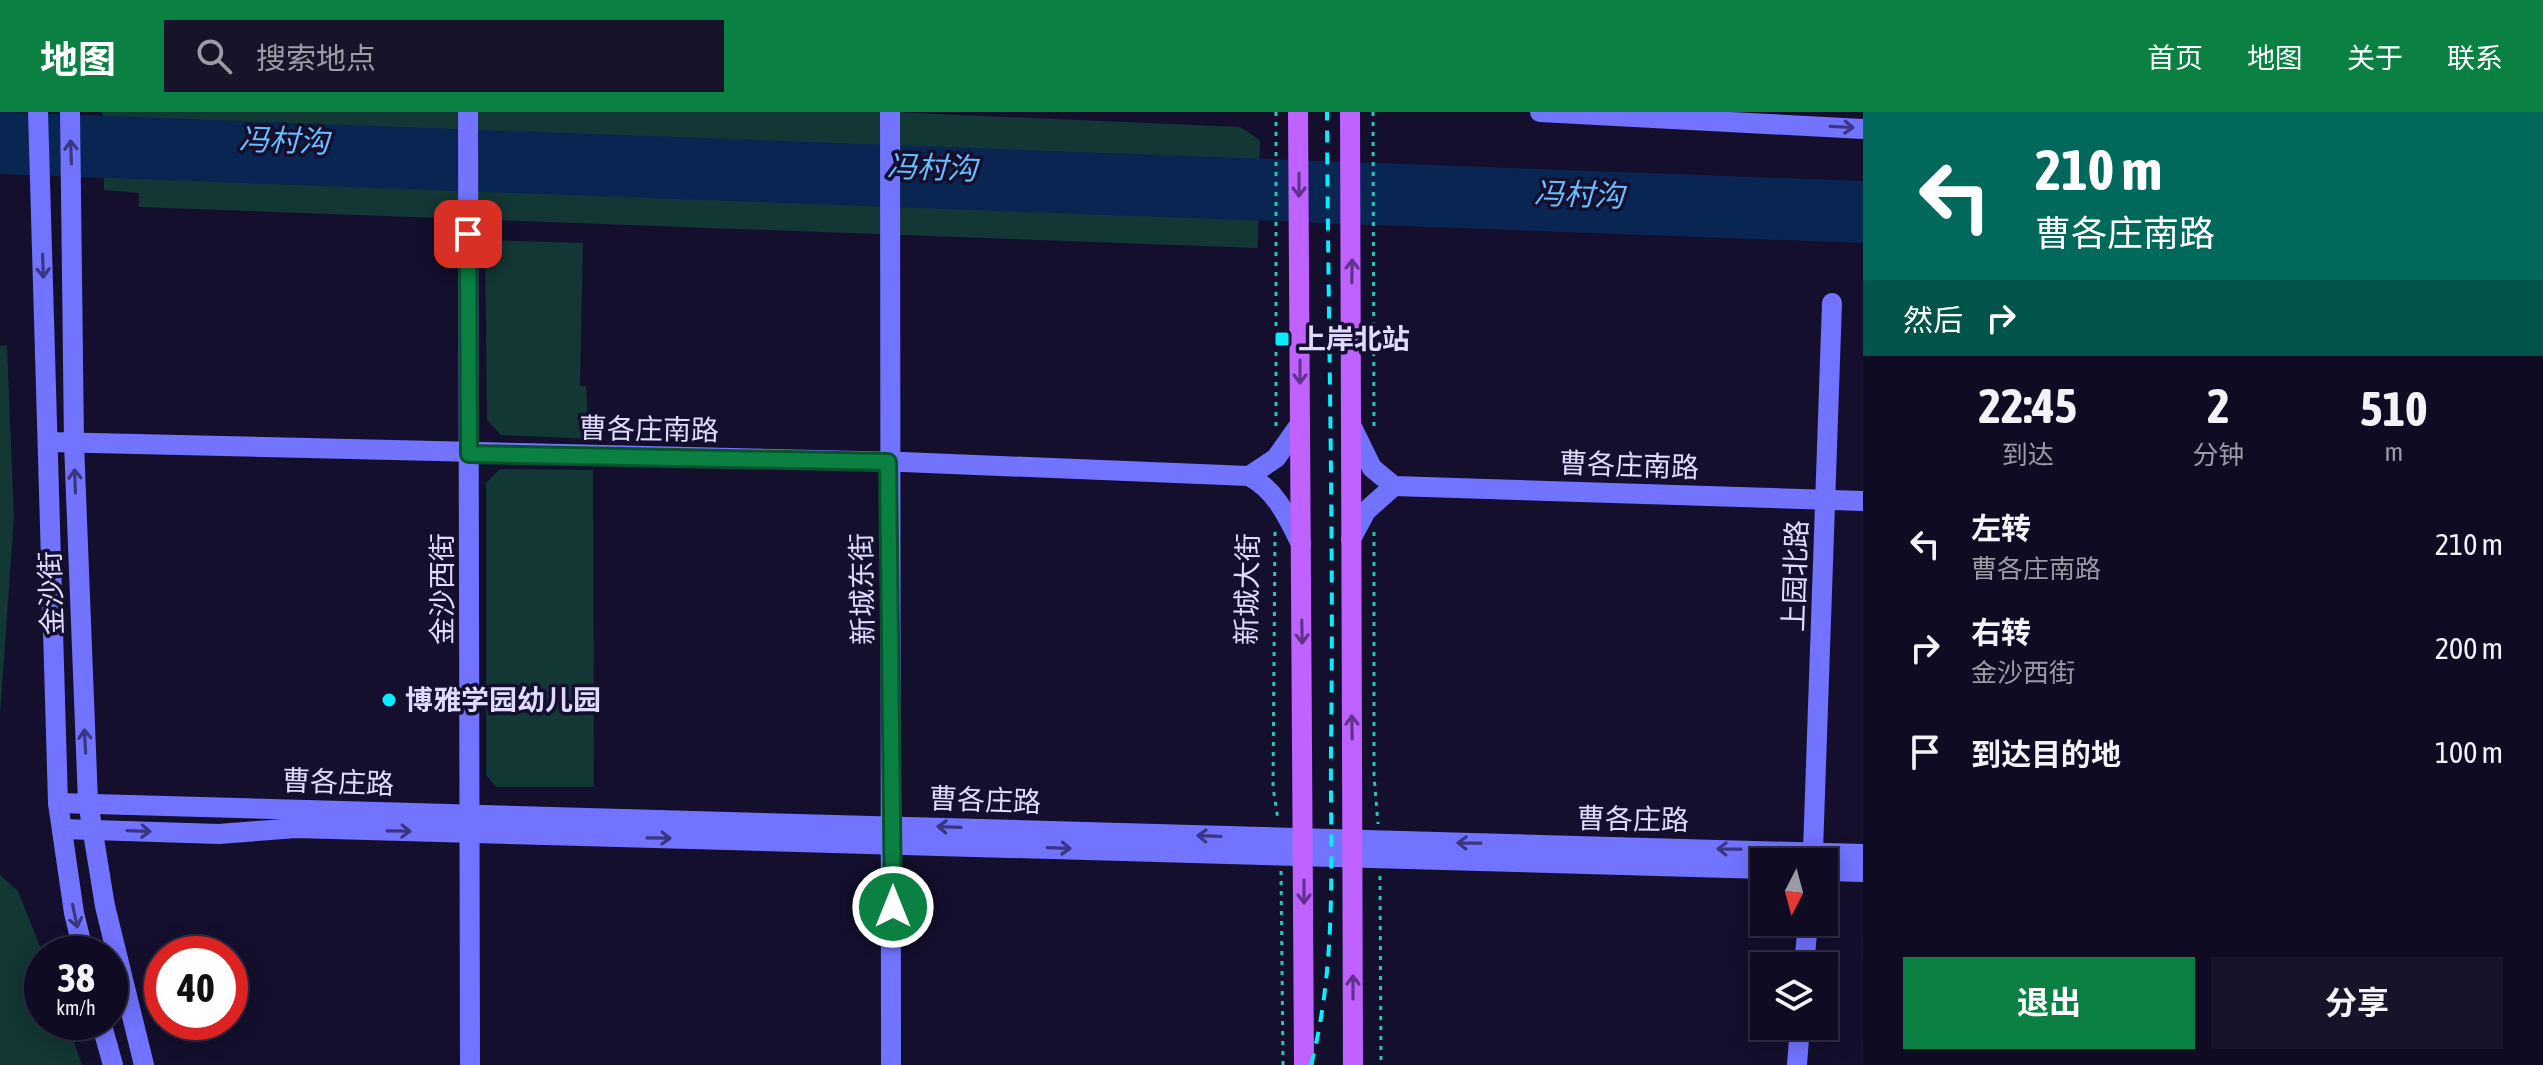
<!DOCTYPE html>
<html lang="zh">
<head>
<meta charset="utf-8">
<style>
	body { margin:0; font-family:"Asap Condensed","Noto Sans SC",sans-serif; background:#17142a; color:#f1f3f6; height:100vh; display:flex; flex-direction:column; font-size:30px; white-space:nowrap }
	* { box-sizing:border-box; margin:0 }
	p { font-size:26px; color:#9b9ba5 }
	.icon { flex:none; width:44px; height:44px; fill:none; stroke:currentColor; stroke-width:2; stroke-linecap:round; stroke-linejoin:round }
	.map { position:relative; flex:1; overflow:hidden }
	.panel { display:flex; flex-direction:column; background:#0e0b22; width:680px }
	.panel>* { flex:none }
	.guide { background:#00695c; color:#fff; overflow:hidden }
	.needle { width:52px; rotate:186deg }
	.controls { position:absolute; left:1750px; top:736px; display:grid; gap:16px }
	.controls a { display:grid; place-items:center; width:88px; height:88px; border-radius:0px; background:#0e0b22; box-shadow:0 4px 20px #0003,0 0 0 2px #2e2b40; font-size:40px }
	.speed { position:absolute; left:24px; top:824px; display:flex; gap:16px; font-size:40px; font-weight:700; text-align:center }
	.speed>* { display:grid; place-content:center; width:104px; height:104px; border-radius:50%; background:#0e0b22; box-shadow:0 4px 20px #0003,0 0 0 2px #2e2b40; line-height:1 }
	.speed small { font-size:20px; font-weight:400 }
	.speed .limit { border:12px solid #d22; background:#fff; color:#111 }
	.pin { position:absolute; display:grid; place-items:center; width:68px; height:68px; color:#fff; margin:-34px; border-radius:16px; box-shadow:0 4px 12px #0006 }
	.me { position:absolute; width:88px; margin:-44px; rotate:0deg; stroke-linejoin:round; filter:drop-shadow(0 0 6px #0008) }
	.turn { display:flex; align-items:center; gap:28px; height:168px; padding:0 40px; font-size:36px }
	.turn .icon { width:104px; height:104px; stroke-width:2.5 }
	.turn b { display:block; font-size:56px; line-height:68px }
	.then { display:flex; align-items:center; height:76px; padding:0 40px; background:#0003; gap:16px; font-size:30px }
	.eta { display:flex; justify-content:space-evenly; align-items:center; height:136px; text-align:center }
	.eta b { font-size:48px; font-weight:700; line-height:56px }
	.button { display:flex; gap:16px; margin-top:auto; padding:16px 40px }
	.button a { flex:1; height:92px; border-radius:0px; background:#0b8043; color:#fff; font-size:32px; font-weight:700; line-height:92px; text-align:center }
	.button a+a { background:#17142a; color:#f1f3f6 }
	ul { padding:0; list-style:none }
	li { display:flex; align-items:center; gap:24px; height:104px; padding:0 40px }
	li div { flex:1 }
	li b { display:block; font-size:30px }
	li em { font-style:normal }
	header { display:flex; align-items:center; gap:48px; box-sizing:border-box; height:112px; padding:0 40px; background:#0b8043; color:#fff }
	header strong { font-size:38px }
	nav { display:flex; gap:44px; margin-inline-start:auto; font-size:28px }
	.search { width:560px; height:72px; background:#17142a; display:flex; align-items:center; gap:20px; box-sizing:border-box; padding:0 28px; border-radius:0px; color:#9b9ba5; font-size:30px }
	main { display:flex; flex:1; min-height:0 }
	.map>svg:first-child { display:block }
	.green { fill:#123735 }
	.water { fill:#092652 }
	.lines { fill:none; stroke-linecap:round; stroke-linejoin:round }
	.path { stroke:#27c7b8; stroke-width:3; stroke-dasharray:4 6; stroke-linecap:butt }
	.secondary { stroke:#7273ff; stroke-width:20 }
	.primary { stroke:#bf62ff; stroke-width:20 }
	.rail { stroke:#07eeff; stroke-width:4; stroke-dasharray:12 10; stroke-linecap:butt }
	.oneway { stroke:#393781 }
	.oneway2 { stroke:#60348c }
	.route-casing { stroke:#07532c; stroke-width:20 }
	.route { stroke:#0b8043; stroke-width:14 }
	.poi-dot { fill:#07eeff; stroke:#130f2d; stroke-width:3 }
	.labels { text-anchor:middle; stroke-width:7; stroke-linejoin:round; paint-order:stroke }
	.poi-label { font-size:28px; font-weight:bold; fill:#dedbff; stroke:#130f2d; text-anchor:start }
	.street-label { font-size:28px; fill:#dedbff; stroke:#130f2d }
	.water-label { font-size:30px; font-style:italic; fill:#69beff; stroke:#130f2d }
</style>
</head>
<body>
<header>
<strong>地图</strong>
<div class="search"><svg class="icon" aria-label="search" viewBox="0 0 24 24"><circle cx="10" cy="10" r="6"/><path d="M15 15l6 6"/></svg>搜索地点</div>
<nav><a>首页</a><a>地图</a><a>关于</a><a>联系</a></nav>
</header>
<main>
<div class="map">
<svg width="1863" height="953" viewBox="0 0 1863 953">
	<rect width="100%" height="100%" fill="#130f2d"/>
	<g class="green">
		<polygon points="102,0 891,0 1240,15 1260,28 1258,136 139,95 139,81 104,78"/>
		<polygon points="485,128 583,131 580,274 586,274 589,327 501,323 487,308"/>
		<polygon points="7,233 14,405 0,602 0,234"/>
		<polygon points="500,357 593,358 594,675 496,675 486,663 486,371"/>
		<polygon points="0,763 18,779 43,842 42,910 67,910 82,953 0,953"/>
	</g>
	<polygon class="water" points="0,0 1863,69 1863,131 0,62"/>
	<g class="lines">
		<g class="path">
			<polyline points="1276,0 1276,316"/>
			<polyline points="1373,0 1374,320"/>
			<polyline points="1275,420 1273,675 1278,708"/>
			<polyline points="1374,420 1374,664 1378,712"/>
			<polyline points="1281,759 1283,953"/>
			<polyline points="1380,764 1381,953"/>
		</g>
		<g class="secondary">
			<polyline points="38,0 58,691 74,801 84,842"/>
			<polyline points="70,0 74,331 88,690 105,794 144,953"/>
			<polyline points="468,0 470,953"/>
			<polyline points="890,0 891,953"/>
			<polyline points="1540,0 1863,17"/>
			<polyline points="1352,315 1372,356 1394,374 1863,389"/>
			<path d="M49,330L903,350L1249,364C1276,378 1288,406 1301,432"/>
			<polyline points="1249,364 1276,346 1300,312"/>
			<polyline points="1351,427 1366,399 1394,374"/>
			<polyline points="58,691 1863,742"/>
			<polyline points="62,717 219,722 296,716 1764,757"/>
			<polyline points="1813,739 1832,191"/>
			<polyline points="1824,759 1863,760"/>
			<polyline points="1804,854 1808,810"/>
			<polyline points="101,910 113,953"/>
			<polyline points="1797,953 1800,914"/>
		</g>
		<g class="primary">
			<polyline points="1298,0 1304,953"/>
			<polyline points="1350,0 1353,953"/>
		</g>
		<path class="rail" d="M1311,953C1338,849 1330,741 1331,635C1334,423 1328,211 1327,0"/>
	</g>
	<defs><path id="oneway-shaft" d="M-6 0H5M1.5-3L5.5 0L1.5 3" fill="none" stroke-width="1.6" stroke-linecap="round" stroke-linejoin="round" transform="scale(2)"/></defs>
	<g class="oneway">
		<use href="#oneway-shaft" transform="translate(1842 15) rotate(3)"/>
		<use href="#oneway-shaft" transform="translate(71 40) rotate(-92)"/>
		<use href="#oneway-shaft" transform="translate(43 154) rotate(88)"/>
		<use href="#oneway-shaft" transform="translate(75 369) rotate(-92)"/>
		<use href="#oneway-shaft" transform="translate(85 629) rotate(-93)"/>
		<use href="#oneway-shaft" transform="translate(949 715) rotate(-178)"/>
		<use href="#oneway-shaft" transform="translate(139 719) rotate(2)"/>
		<use href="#oneway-shaft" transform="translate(399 719) rotate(1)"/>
		<use href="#oneway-shaft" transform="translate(1209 724) rotate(-178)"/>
		<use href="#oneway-shaft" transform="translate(659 726) rotate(1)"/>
		<use href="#oneway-shaft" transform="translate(1469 731) rotate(-179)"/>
		<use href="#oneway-shaft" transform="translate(1059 736) rotate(2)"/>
		<use href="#oneway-shaft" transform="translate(1729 737) rotate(-179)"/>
		<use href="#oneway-shaft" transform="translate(75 804) rotate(78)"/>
	</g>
	<g class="oneway2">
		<use href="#oneway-shaft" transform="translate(1299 73) rotate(90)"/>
		<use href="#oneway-shaft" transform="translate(1352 159) rotate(-89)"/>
		<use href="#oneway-shaft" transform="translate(1300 260) rotate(90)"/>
		<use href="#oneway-shaft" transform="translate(1302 520) rotate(89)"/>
		<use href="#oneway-shaft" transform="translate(1352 615) rotate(-91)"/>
		<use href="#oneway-shaft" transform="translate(1304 780) rotate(90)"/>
		<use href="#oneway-shaft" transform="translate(1353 875) rotate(-90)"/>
	</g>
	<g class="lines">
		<g class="route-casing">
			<polyline id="route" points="468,122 469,342 888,350 893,795"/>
		</g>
		<use href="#route" class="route"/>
	</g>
	<g class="poi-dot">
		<rect x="1274" y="219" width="16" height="16" rx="4"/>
		<circle cx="389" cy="588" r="8"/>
	</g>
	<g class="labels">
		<g class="poi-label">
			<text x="1298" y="237">上岸北站</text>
			<text x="405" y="598">博雅学园幼儿园</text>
		</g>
		<g class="street-label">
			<text transform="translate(649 317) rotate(1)" y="10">曹各庄南路</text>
			<text transform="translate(1629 353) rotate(2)" y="10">曹各庄南路</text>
			<text transform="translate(1795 464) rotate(-88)" y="10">上园北路</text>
			<text transform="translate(442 477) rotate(-90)" y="10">金沙西街</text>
			<text transform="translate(862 477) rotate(-91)" y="10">新城东街</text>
			<text transform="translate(1247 477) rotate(-89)" y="10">新城大街</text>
			<text transform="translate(51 481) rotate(-92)" y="10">金沙街</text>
			<text transform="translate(338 670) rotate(2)" y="10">曹各庄路</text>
			<text transform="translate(985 688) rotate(2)" y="10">曹各庄路</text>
			<text transform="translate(1633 707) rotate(1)" y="10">曹各庄路</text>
		</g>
		<g class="water-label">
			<text transform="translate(284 29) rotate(2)" y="10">冯村沟</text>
			<text transform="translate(932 56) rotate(2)" y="10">冯村沟</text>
			<text transform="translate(1579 83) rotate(2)" y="10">冯村沟</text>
		</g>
	</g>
</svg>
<div class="controls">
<a><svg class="needle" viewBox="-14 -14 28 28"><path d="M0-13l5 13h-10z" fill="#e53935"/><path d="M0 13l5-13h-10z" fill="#9b9ba5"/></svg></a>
<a><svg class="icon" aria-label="layers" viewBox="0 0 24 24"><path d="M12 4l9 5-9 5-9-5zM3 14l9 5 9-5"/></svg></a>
</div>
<div class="speed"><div>38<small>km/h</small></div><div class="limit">40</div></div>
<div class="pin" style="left:468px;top:122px;background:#d93025"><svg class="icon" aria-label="arrive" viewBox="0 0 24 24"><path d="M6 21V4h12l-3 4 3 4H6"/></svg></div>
<svg class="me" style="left:893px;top:795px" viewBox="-20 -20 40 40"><circle r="17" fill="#0b8043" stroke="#fff" stroke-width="3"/><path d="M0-11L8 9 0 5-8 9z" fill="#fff"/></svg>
</div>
<section class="panel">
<div class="guide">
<div class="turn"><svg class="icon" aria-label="left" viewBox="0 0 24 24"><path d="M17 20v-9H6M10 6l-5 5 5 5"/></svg><div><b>210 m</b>曹各庄南路</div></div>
<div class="then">然后<svg class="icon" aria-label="right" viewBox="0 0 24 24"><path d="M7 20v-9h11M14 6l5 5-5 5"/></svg></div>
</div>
<div class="eta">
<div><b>22:45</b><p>到达</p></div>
<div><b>2</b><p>分钟</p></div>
<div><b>510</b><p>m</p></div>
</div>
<ul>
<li><svg class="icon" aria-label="left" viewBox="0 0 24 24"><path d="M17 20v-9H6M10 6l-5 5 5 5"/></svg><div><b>左转</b><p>曹各庄南路</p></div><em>210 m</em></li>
<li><svg class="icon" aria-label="right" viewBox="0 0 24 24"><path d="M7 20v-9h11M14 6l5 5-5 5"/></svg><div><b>右转</b><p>金沙西街</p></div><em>200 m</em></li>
<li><svg class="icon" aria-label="arrive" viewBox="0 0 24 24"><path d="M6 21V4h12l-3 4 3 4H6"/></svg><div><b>到达目的地</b></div><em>100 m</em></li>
</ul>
<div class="button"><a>退出</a><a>分享</a></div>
</section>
</main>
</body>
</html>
